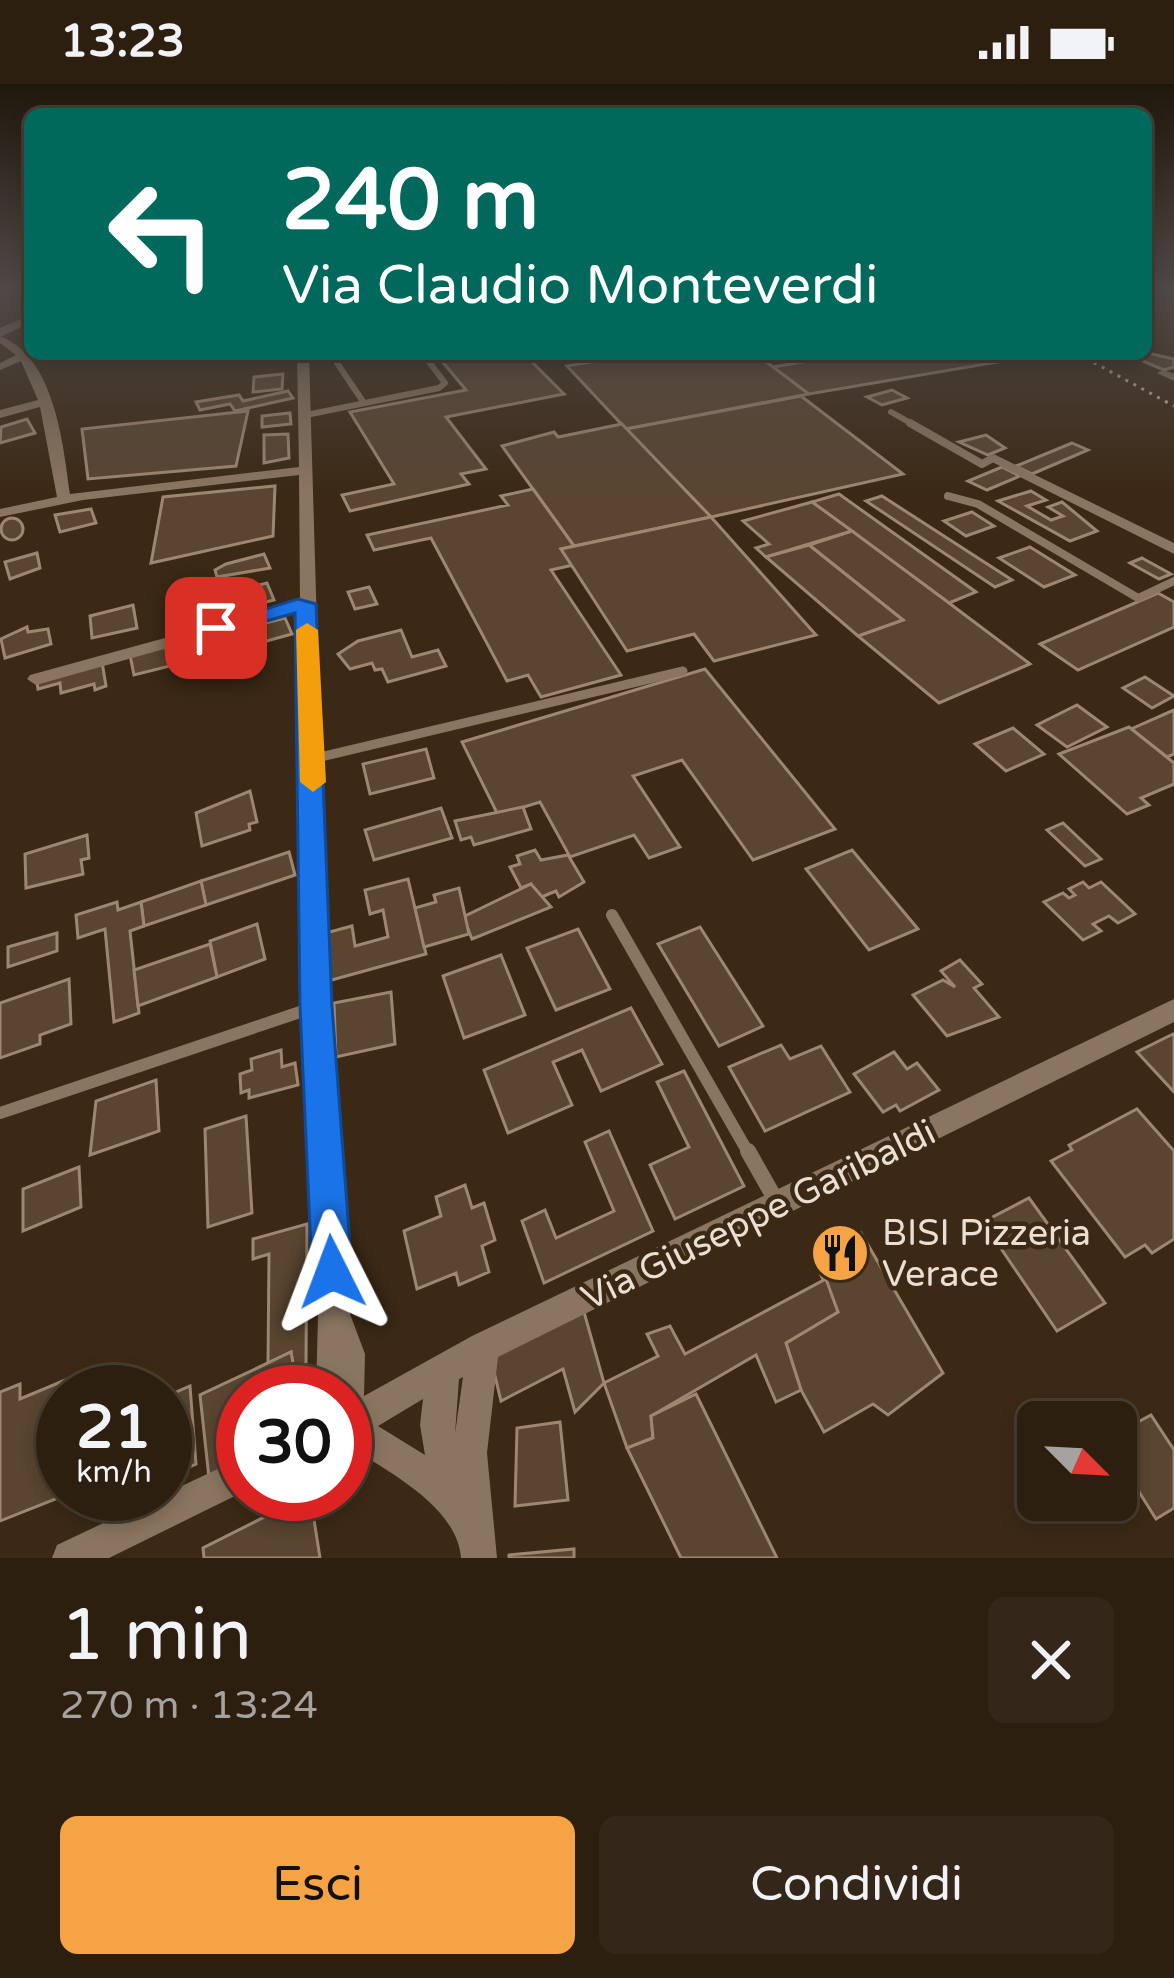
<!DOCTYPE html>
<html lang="it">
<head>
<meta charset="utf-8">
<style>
	body { margin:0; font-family:"Varela Round",sans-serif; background:#342719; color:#f1f3f6; height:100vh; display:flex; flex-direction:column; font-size:45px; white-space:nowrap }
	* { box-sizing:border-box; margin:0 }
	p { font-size:39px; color:#a6a29f }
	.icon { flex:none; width:66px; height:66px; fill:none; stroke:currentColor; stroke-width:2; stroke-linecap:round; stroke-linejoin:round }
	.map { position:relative; height:1474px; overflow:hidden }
	.drawer { display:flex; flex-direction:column; background:#2c1f10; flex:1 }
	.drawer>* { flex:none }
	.hud { position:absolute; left:24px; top:24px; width:1128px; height:252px; border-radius:18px; box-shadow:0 6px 18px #0003,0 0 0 3px #483d30; background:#00695c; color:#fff; overflow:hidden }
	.needle { width:78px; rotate:114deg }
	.tools { position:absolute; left:1017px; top:1317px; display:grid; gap:24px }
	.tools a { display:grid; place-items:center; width:120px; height:120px; border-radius:18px; background:#2c1f10; box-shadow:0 6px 18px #0003,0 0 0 3px #483d30; font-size:60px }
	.speed { position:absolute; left:36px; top:1281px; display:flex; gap:24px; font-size:60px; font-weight:700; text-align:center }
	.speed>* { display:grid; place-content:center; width:156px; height:156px; border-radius:50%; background:#2c1f10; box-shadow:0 6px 18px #0003,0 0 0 3px #483d30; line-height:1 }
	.speed small { font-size:30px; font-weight:400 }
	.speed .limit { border:18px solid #d22; background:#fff; color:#111 }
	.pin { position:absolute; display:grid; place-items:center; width:102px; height:102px; color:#fff; margin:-51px; border-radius:24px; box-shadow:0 6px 18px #0006 }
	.me { position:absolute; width:132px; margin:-66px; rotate:357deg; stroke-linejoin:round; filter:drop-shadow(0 0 9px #0008) }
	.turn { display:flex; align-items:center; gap:42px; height:252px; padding:0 60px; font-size:54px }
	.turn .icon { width:156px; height:156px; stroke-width:2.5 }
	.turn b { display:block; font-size:84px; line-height:102px }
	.round { display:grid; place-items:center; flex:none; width:126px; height:126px; border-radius:18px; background:#342719 }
	.summary { display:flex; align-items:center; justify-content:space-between; height:204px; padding:0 60px }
	h1 { font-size:72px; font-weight:600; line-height:90px }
	.action { display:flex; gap:24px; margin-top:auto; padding:24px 60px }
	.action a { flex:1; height:138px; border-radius:18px; background:#f5a345; color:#111; font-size:48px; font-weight:600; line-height:138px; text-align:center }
	.action a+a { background:#342719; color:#f1f3f6 }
	.status { display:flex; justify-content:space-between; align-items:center; height:84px; padding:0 60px; background:#2c1f10; direction:ltr }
	.status svg { height:33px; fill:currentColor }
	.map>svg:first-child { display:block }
	.building { fill:#594530; stroke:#9d8771; stroke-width:3 }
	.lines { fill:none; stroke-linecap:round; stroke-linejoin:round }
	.service-far4 { stroke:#8a7560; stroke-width:6 }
	.service-far3 { stroke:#8a7560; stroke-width:8 }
	.service-far2 { stroke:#8a7560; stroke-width:9 }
	.service-far1 { stroke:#8a7560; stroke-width:12 }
	.service { stroke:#8a7560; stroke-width:16 }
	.minor { fill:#8a7560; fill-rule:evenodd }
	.tertiary { fill:#8a7560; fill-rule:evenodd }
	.rail { stroke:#cabdaf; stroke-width:3; stroke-dasharray:3 6; stroke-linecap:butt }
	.route { fill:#1a73e8; stroke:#114b97; stroke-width:3 }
	.slow { fill:#f59e0b }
	.labels { text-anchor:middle; stroke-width:9; stroke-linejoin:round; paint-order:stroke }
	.near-street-label { font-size:36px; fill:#ebdfd3; stroke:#3b2915 }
	.near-poi-label { font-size:36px; fill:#ebdfd3; stroke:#3b2915; text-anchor:start }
</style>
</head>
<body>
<div class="status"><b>13:23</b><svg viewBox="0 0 49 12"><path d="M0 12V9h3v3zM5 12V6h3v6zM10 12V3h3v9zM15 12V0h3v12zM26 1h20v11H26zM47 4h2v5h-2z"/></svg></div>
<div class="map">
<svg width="1174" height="1474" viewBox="0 0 1174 1474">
	<rect width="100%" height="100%" fill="#3b2915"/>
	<g class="building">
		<polygon points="1148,269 1174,275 1174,283 1164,286 1133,273"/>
		<polygon points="436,270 524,270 564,310 446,333 486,385 461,390 469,400 350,427 342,411 394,400 350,328 466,306"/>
		<polygon points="639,270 784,270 761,274 809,310 626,345 567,282"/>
		<polygon points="849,270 1022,270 1027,273 809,310 773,283"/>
		<polygon points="283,290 282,305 253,308 254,293"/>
		<polygon points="892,306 907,314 882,321 867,313"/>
		<polygon points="288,307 293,314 235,327 230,320 200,326 196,318 239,311 243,317"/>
		<polygon points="801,312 903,390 711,433 626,345"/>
		<polygon points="248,327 236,382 88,395 82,345"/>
		<polygon points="290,329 291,340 262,343 262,332"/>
		<polygon points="27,335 35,349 0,359 1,343"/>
		<polygon points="622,340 711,433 574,462 502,362 554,348 558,353"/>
		<polygon points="288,350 289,374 264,379 264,351"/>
		<polygon points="986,351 1005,364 988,371 959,358"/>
		<polygon points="1072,359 1088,366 1032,390 1016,382"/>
		<polygon points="1002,383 1020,392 987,406 968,397"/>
		<polygon points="275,402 273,452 151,479 163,413"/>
		<polygon points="533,405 574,462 561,465 573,481 551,486 621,591 541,613 528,591 507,597 431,454 374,466 367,451 508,421 501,412"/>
		<polygon points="1031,407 1046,416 1027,422 1051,436 1063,432 1048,423 1062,418 1097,447 1070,457 998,417"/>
		<polygon points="839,410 976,508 949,519 812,418"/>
		<polygon points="882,412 1012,496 995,503 866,417"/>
		<polygon points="812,418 852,447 766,473 756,464 769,460 743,437"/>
		<polygon points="91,425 96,439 60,448 55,431"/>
		<polygon points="972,428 994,442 966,452 944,437"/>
		<polygon points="711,433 816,551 714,577 694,550 627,567 561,465"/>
		<circle cx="12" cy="445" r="11"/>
		<polygon points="852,447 949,519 1030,580 939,619 858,552 903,536 809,461"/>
		<polygon points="809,461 903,536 858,552 766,473"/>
		<polygon points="1030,463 1075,491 1044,503 999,474"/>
		<polygon points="37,469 40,484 10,495 5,478"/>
		<polygon points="264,470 270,484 217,493 215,486 226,480"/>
		<polygon points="1142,474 1171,490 1159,495 1130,479"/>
		<polygon points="267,499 274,516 192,537 187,519"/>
		<polygon points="369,503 377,520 355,525 348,508"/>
		<polygon points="1158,509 1174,518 1174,543 1078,586 1040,560"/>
		<polygon points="133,521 137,544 92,554 90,532"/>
		<polygon points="285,534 292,550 256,560 250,543"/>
		<polygon points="27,543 28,548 48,545 51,560 5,574 1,555"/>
		<polygon points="401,546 412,573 438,566 446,582 388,598 382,585 375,586 372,579 350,585 338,570 358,557"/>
		<polygon points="228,548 234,565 201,574 196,557"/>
		<polygon points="165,561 170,582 134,591 130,571"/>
		<polygon points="102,578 106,602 95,606 94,600 61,609 60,599 38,605 37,598"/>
		<polygon points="705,585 835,745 753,776 682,676 633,692 680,763 649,774 634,751 570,773 540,718 498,731 462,658"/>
		<polygon points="1145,593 1174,612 1152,624 1123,604"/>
		<polygon points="1077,621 1107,643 1067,663 1037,641"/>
		<polygon points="1174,626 1174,670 1167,673 1131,645"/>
		<polygon points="1129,643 1174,679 1174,700 1141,714 1149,721 1127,730 1059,670"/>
		<polygon points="1013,644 1044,670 1006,687 975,660"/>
		<polygon points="426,665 434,694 370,710 363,680"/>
		<polygon points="250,707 257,738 249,740 250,746 202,762 196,729"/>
		<polygon points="523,723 531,745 474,761 471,753 461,756 455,737"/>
		<polygon points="441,724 452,754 374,776 365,746"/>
		<polygon points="1063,739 1101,775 1085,782 1047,746"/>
		<polygon points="87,751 89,774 81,776 83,790 26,804 25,770"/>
		<polygon points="535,766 541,776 568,771 584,798 559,813 556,807 539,814 531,800 521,804 510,783 520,780 517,772"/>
		<polygon points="852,766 918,845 869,866 806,785"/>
		<polygon points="289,768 295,791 206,821 201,797"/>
		<polygon points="408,795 426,870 328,897 322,850 352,842 355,862 388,853 383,826 370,830 365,806"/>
		<polygon points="201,797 206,821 144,842 141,818"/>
		<polygon points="1083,798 1089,804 1101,798 1135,830 1118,839 1109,832 1093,840 1101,847 1083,856 1044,818 1063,809 1069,814 1075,811 1069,805"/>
		<polygon points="531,800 551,823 472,855 463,833"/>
		<polygon points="459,804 469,850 424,863 415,824 436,818 434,811"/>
		<polygon points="117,818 118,826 141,818 144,842 130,847 139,929 114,938 105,845 78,854 76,831"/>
		<polygon points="257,840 265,875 217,893 210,857"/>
		<polygon points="700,843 763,942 719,962 658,860"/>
		<polygon points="578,845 610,905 556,926 527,864"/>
		<polygon points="57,849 57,867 8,883 8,863"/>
		<polygon points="210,860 217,893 138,922 134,886"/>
		<polygon points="501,871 525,931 464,954 443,892"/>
		<polygon points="960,876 982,900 974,904 999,933 947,952 913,911 943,896 955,903 941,887"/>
		<polygon points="69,895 71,940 40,951 40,960 0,974 0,919"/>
		<polygon points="391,908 395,960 336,973 334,919"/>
		<polygon points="631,924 662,980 601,1007 582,966 553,978 572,1021 508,1049 484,986"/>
		<polygon points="1173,950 1174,951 1174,1008 1137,968"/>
		<polygon points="781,961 790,975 821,962 850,1008 765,1047 729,983"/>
		<polygon points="281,966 282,983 295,979 298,1001 249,1014 249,1006 241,1009 240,990 252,986 251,975"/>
		<polygon points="894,968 907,985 917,979 939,1006 900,1027 896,1021 883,1028 854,990"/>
		<polygon points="684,987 744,1102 675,1135 650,1081 689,1063 657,998"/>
		<polygon points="156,996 159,1047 90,1071 96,1017"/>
		<polygon points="1137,1025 1174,1067 1174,1155 1152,1169 1145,1161 1125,1173 1051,1077 1072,1066 1069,1061"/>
		<polygon points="246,1032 252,1129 208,1143 205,1045"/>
		<polygon points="609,1047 653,1147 544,1199 522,1137 545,1126 556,1154 614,1127 585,1058"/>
		<polygon points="79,1083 81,1123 23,1147 23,1105"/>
		<polygon points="465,1101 472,1124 484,1119 495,1156 482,1162 489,1188 459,1201 456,1189 417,1205 404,1147 441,1132 436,1113"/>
		<polygon points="1029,1114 1105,1219 1057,1247 983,1138"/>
		<polygon points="307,1140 306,1278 296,1301 291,1268 268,1279 269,1170 253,1175 253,1155"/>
		<polygon points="861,1149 943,1289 888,1331 873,1320 824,1348 801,1306 786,1259 838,1228 813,1174"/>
		<polygon points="826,1195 838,1228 786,1259 801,1306 776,1318 756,1271 651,1332 653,1354 627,1364 604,1299 658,1272 647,1250 670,1242 685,1270"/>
		<polygon points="584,1228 604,1299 575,1328 563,1285 501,1317 490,1271"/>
		<polygon points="291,1268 298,1308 243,1308 243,1377 209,1394 200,1311"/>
		<polygon points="70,1294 70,1308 63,1308 63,1410 68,1410 0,1437 0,1308 20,1300 20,1315"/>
		<polygon points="190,1302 196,1380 165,1394 165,1313"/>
		<polygon points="696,1310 777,1474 681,1474 627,1364 653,1354 651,1332"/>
		<polygon points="1151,1331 1174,1366 1174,1424 1156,1435 1116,1371 1116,1350"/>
		<polygon points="560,1338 568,1416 515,1422 517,1344"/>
		<polygon points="91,1410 130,1410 91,1428"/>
		<polygon points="310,1410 320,1474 204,1474 203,1464"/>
		<polygon points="574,1465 574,1474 509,1474 509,1471"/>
	</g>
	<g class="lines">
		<g class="service-far4">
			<polyline points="331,270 364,319"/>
			<polyline points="891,328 916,342"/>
			<polyline points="306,331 439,304 445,299 423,270"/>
		</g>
		<g class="service-far3">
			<polyline points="910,339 982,380 993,374 1025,390"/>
			<polyline points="948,412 978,420 1138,514 1174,497"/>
		</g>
		<polyline class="service-far2" points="312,675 683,587"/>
		<g class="service-far1">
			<polyline points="612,831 749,1070"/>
			<polyline points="0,1029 315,923"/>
		</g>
		<polyline class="service" points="748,1067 778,1120"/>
		<g class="minor">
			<path d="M0,252C55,274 63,359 70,410L299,383L297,270H309L328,922L350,1230L365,1270L364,1312L472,1252L1174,915V938L498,1273L487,1369L497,1474H461C457,1421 385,1386 345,1360V1308H316L318,1232L304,922L300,527L36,601L27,595L30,591L300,517L299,391L83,416L0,433V425L57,413L40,323L0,334V326L38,316L21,277L0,286V279L16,271L0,259ZM463,1293L455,1350L459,1295ZM423,1315L420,1341L425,1371L378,1342Z"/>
			<polygon points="1163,286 1174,290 1174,297 1157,289"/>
			<polygon points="1025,386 1174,459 1174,470 1020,393 1018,390"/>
			<polygon points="243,1373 243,1408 109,1474 52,1474 57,1461"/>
		</g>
		<polygon class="tertiary" points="30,231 30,239 0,253 0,244"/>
		<polyline class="rail" points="1078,270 1174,322"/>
	</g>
	<linearGradient id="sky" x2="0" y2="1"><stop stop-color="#20170c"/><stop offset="0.5" stop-color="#4f4946"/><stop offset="1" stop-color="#4f4946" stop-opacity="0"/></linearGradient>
	<rect width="1174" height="408" fill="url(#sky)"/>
	<polygon class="route" points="298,515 316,520 332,922 352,1188 346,1202 332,1208 318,1202 312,1188 300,922 295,529 216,551 205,544"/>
	<polygon class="slow" points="307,539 318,546 326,698 313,708 300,698 296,546"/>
	<defs>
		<g id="restaurant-disc" transform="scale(3)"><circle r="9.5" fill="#f5a345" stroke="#3b2915"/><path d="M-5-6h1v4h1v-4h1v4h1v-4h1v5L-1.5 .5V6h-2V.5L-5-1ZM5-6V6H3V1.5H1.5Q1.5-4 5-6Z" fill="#111"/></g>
	</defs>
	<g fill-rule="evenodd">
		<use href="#restaurant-disc" x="840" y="1169"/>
	</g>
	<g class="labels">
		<g class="near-street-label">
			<text transform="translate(758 1130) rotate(-26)" y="13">Via Giuseppe Garibaldi</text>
		</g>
		<g class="near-poi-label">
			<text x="882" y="1161">BISI Pizzeria<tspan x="882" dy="41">Verace</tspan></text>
		</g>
	</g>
</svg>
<div class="tools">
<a><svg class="needle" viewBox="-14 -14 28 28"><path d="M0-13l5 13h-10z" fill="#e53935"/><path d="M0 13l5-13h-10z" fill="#a6a29f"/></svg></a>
</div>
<div class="speed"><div>21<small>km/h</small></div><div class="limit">30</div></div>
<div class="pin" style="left:216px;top:544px;background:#d93025"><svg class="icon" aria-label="arrive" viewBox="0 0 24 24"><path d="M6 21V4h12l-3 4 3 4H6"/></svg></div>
<svg class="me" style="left:332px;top:1188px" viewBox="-20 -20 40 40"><path d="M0-17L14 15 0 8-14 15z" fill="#1a73e8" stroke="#fff" stroke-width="4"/></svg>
<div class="hud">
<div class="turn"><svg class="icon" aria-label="left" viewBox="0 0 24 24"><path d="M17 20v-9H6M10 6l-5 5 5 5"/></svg><div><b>240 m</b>Via Claudio Monteverdi</div></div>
</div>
</div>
<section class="drawer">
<div class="summary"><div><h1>1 min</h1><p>270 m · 13:24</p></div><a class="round"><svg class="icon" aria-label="close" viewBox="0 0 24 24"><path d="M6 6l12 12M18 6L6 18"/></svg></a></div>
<div class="action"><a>Esci</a><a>Condividi</a></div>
</section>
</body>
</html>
